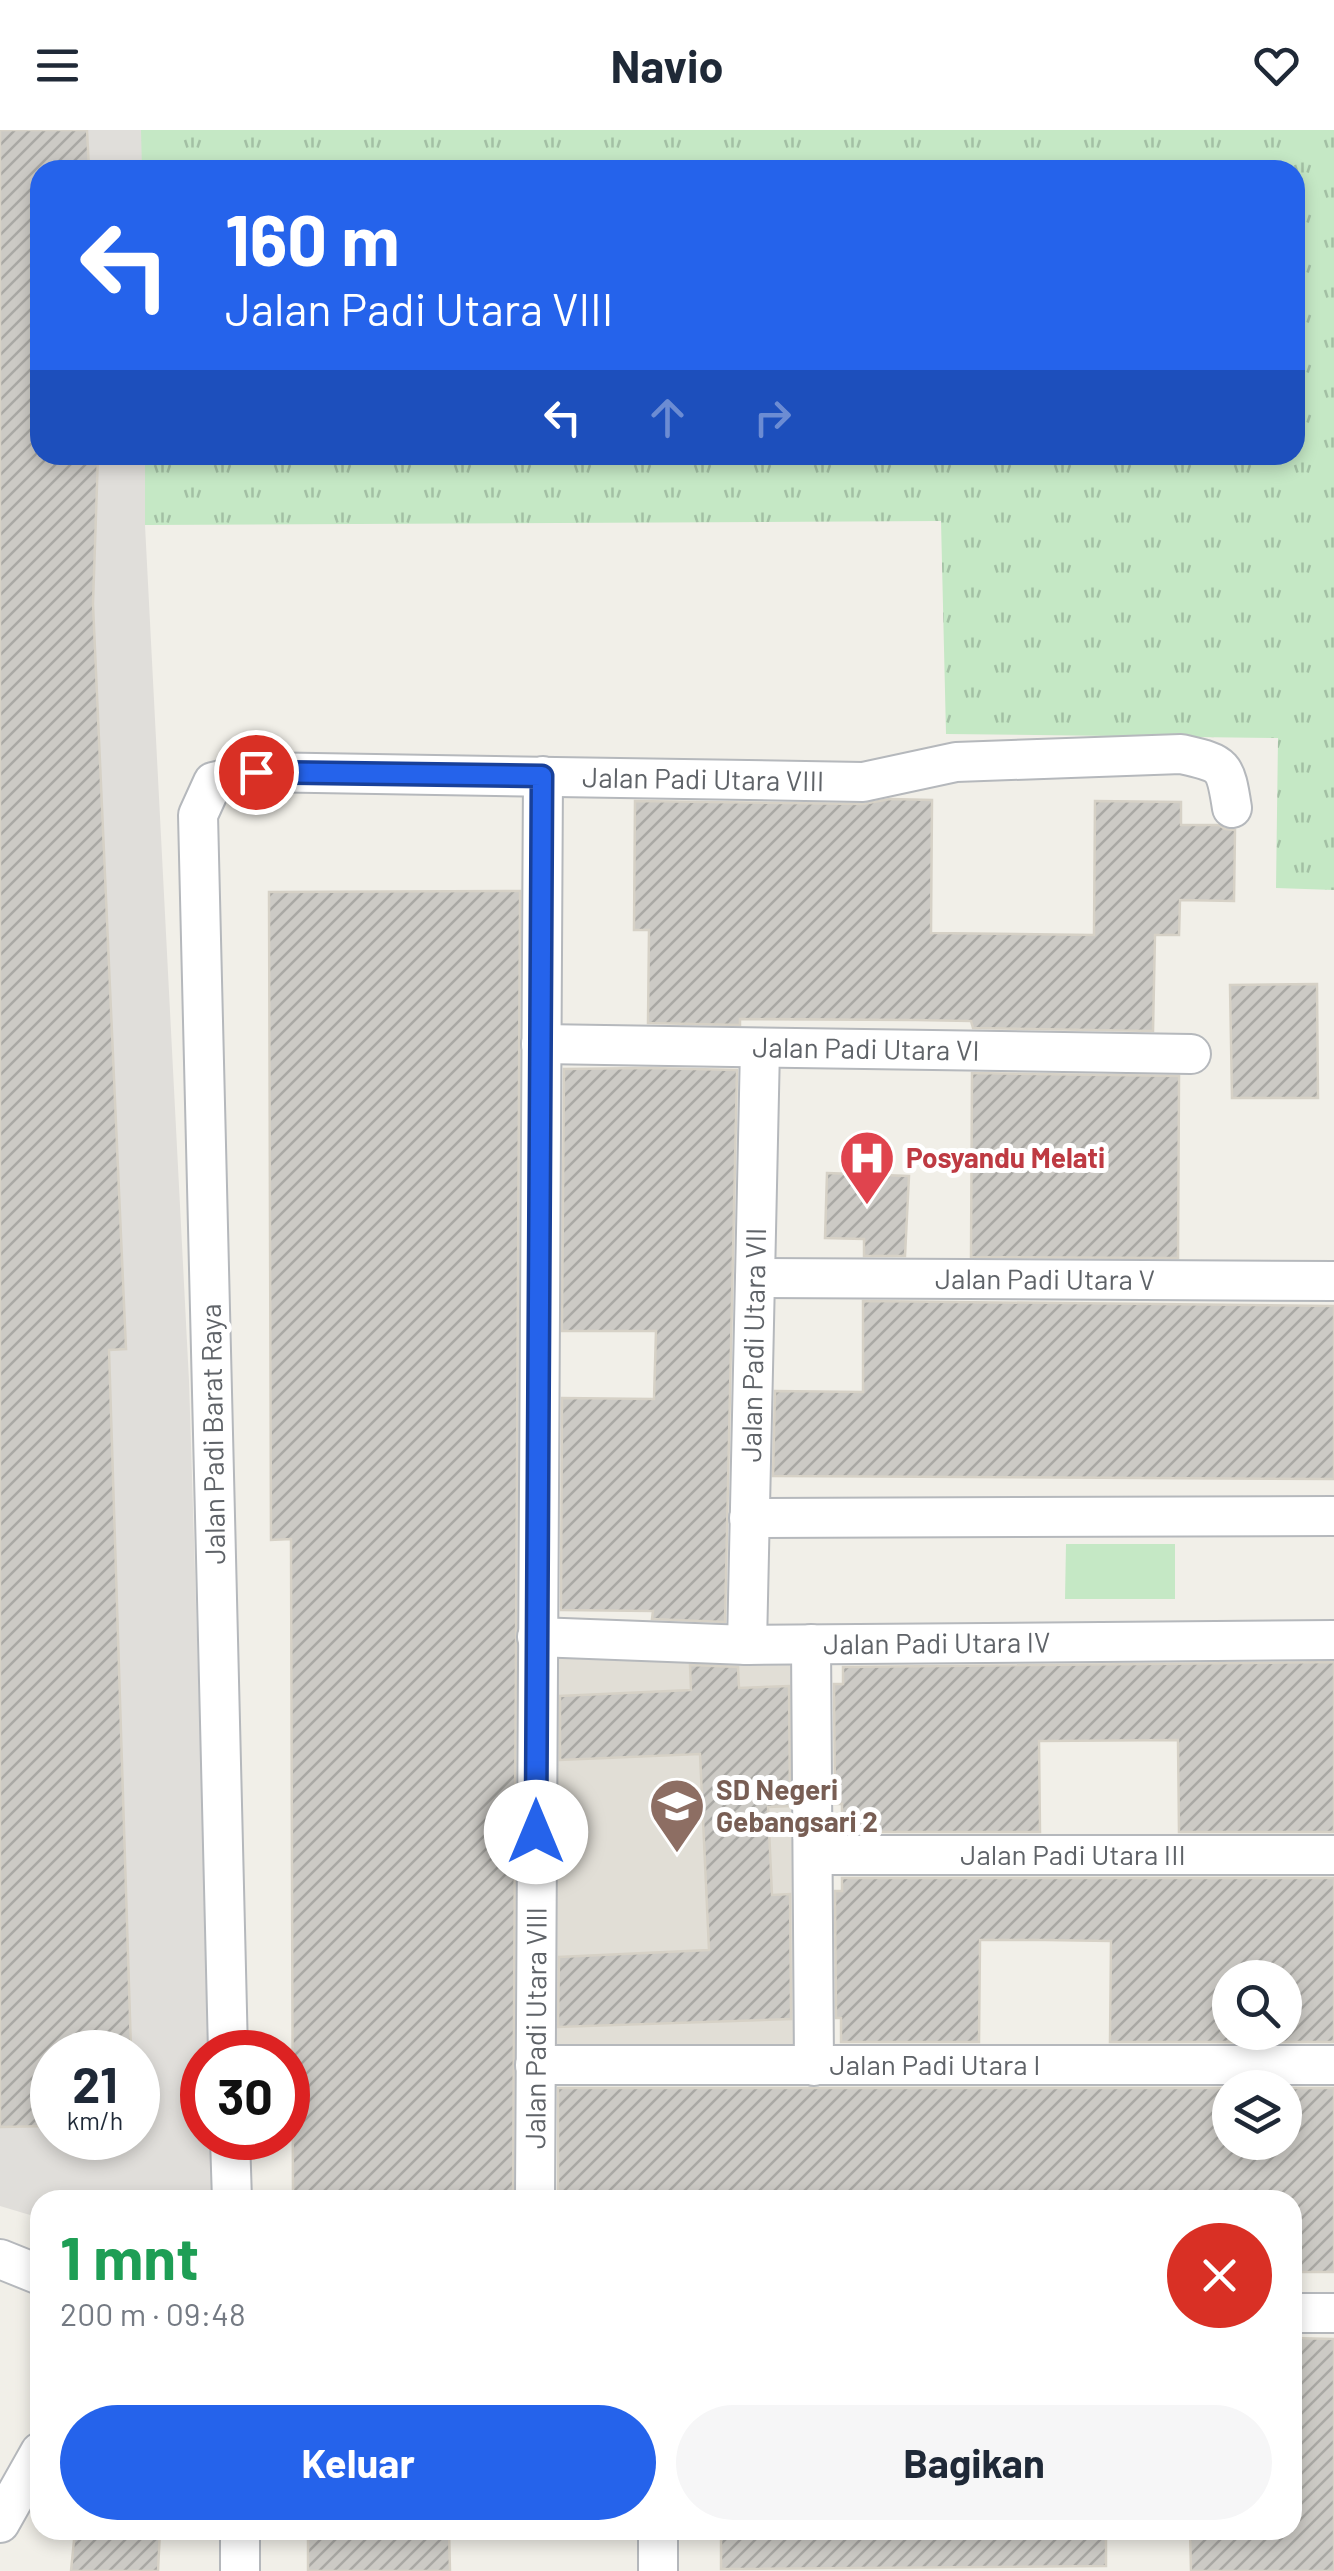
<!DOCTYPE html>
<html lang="id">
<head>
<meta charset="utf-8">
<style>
	body { margin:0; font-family:Barlow,sans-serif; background:#f6f6f7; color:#1f2937; height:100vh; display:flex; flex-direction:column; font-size:38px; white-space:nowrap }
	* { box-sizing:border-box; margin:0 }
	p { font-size:32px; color:#747a83 }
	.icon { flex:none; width:55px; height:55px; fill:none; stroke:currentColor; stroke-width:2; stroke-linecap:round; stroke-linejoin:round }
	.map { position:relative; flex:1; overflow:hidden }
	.details { position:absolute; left:30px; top:2060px; width:1272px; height:350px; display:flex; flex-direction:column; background:#fff; border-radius:30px; box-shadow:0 5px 15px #0003 }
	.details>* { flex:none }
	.top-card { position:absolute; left:30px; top:30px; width:1275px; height:305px; border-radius:30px; box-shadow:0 5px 15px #0003; background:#2563eb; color:#fff; overflow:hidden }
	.fabs { position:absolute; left:1212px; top:1830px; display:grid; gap:20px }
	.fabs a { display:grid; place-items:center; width:90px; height:90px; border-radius:50%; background:#fff; box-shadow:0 5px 15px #0003; font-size:50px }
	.speed { position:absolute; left:30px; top:1900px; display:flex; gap:20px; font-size:50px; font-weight:700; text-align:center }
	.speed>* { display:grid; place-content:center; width:130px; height:130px; border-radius:50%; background:#fff; box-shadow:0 5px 15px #0003; line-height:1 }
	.speed small { font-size:25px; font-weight:400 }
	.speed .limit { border:15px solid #d22; background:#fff; color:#111 }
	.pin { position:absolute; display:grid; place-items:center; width:85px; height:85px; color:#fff; margin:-42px; border:5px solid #fff; border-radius:50%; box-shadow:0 2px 10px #0007 }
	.me { position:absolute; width:110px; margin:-55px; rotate:0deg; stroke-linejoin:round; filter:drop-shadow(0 0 8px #0008) }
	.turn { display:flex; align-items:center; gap:35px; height:210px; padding:0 30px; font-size:45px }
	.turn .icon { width:130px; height:130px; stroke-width:2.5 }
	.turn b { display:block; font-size:70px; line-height:85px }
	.lanes { display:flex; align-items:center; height:95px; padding:0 30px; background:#0003; justify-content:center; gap:50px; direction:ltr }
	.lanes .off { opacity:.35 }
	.round { display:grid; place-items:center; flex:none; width:105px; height:105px; border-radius:52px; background:#f6f6f7 }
	.head { display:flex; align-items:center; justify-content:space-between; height:170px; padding:0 30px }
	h1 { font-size:60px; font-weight:700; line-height:75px; color:#1e9e55 }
	.action { display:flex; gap:20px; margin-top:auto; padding:20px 30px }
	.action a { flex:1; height:115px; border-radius:60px; background:#2563eb; color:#fff; font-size:40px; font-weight:700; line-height:115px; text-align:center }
	.action a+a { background:#f6f6f7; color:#1f2937 }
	header { display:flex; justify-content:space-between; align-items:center; height:130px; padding:0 30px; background:#fff; font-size:45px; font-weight:700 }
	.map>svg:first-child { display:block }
	.industrial { fill:#e0deda; fill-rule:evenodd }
	.education { fill:#e1ded6 }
	.grass { fill:url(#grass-tufts) }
	.pitch { fill:#c5e8c5 }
	.building { fill:url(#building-hatch); stroke:#d6d1c6; stroke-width:2.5; fill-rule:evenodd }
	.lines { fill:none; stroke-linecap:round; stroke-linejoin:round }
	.street-casing { stroke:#b5b8bc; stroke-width:42 }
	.street { stroke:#fff; stroke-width:38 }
	.route-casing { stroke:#184099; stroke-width:25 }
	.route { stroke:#2563eb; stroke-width:18 }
	.labels { text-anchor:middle; stroke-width:10; stroke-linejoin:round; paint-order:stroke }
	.street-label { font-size:28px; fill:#5f6368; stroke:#fff }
	.health-label { font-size:28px; font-weight:bold; fill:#be3a42; stroke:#fff; text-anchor:start }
	.education-label { font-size:28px; font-weight:bold; fill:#785e54; stroke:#fff; text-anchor:start }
</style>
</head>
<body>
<header><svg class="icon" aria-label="menu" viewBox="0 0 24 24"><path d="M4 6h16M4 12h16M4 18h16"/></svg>Navio<svg class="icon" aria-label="heart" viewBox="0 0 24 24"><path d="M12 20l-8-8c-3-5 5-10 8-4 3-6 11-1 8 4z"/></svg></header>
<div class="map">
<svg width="1334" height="2441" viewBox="0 0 1334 2441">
	<defs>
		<pattern id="grass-tufts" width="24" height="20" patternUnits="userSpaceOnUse" patternTransform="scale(2.5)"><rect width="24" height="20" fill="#c5e8c5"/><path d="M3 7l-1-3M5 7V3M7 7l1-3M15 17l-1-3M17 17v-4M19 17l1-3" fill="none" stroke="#a3c0a4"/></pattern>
		<pattern id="building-hatch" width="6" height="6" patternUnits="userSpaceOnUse" patternTransform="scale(2.5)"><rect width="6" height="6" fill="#cccac5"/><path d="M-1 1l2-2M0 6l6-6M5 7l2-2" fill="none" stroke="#a9a8a4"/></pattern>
	</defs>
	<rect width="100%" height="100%" fill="#f1efe8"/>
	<path class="industrial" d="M0,0H145V40H40V325H145V395L189,1251L210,1922H202V2008H213L215,2070H40V2088L0,2076ZM52,1922H138V2008H52Z"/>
	<polygon class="education" points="546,1519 804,1521 811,1929 546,1929"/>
	<polygon class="grass" points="141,0 1334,0 1334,760 1276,758 1278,608 946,604 941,391 145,395 145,325 1295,325 1295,40 142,40"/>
	<polygon class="pitch" points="1066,1414 1175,1414 1175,1469 1065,1469"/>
	<g class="building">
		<polygon points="0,0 87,0 89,40 40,40 40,325 98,325 93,474 126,1219 109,1220 131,1920 52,1922 52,1996 0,1997"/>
		<polygon points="890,669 932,670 931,803 1094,805 1095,671 1181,672 1181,695 1219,695 1225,699 1235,700 1234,771 1180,770 1179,805 1155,805 1153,901 973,898 971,891 916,890 740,889 740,895 648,893 649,800 634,800 635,671 863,674"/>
		<polygon points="520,761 513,2070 293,2070 291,1409 271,1410 269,762"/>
		<polygon points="1317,854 1318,968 1232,968 1230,855"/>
		<polygon points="648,938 737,940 725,1492 652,1489 653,1481 561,1480 562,1268 654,1269 656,1201 562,1201 564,939"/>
		<polygon points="972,943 1179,946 1178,1128 971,1127"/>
		<polygon points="827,1043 909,1046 905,1126 864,1126 864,1109 825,1108"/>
		<polygon points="863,1171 1334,1176 1334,1349 773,1346 775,1261 863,1262"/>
		<polygon points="1334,1532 1334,1702 1179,1702 1178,1610 1039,1611 1040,1702 842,1702 842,1674 835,1674 834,1554 843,1554 843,1537"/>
		<polygon points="690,1535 738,1537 739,1558 789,1556 790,1676 768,1677 772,1765 790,1764 791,1889 558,1897 559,1827 709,1820 700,1624 560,1630 560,1566 691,1560"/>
		<path d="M842,1748H1334V1912H1110L1111,1811L1046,1810H980L979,1912H841V1888H836L835,1761H842ZM1230,1848H1285V1902H1230Z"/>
		<polygon points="558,1958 1230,1958 1230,2012 1285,2012 1285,1958 1334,1958 1334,2142 1292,2142 1292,2070 558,2070"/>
		<polygon points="1292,2208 1334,2209 1334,2441 1191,2441 1190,2400 1292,2400"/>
		<polygon points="75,2400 160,2400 158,2441 71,2441"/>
		<polygon points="308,2400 449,2400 450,2441 308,2441"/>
		<polygon points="721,2400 1106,2400 1106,2436 721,2439"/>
	</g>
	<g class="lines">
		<g class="street-casing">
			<g id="street">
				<path id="s1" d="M541,914L1191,924"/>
				<path id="s2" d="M755,1148L1334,1151"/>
				<polyline points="749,1388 1334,1386"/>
				<path id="s3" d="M537,1507L747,1515L1334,1510"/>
				<polyline points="811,1514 814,1936"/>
				<path id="s4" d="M747,1515L760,918"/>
				<path id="s5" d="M813,1725H1334"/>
				<path id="s6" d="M228,1922L198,685L213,652L256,642L863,652L956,632L1181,624C1224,634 1225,633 1232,678"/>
				<path id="s7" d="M535,1935H1334"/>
				<polyline points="230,2008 232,2070"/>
				<path id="s8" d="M535,2070L543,646"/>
				<polyline points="0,2129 40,2145"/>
				<polyline points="1292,2183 1334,2183"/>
				<polyline points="0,2393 40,2322"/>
				<polyline points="240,2400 240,2441"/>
				<polyline points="658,2400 658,2441"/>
			</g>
		</g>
		<use href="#street" class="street"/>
	</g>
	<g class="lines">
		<g class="route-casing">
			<polyline id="route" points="256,642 542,646 536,1702"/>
		</g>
		<use href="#route" class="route"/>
	</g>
	<defs>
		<g id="hospital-pin" transform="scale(2.875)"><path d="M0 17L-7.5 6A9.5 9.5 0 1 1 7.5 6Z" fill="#e0444e" stroke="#fff"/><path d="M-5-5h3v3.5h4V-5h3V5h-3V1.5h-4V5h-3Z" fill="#fff"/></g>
		<g id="school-pin" transform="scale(2.875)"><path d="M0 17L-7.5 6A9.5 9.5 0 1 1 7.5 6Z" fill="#8d6e63" stroke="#fff"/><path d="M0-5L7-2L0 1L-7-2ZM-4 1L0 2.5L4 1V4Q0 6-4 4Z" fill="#fff"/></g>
	</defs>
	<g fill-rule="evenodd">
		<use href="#hospital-pin" x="867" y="1028"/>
		<use href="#school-pin" x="677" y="1676"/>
	</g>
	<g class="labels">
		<g class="street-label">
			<text dy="10" stroke="none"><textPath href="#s6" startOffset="1765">Jalan Padi Utara VIII</textPath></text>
			<text dy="10" stroke="none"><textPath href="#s1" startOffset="325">Jalan Padi Utara VI</textPath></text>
			<text dy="10" stroke="none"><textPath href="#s2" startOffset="290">Jalan Padi Utara V</textPath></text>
			<text dy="10" stroke="none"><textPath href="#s4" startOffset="300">Jalan Padi Utara VII</textPath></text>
			<text transform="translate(213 1304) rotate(-91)" y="10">Jalan Padi Barat Raya</text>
			<text dy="10" stroke="none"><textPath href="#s3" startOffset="400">Jalan Padi Utara IV</textPath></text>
			<text dy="10" stroke="none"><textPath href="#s5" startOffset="260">Jalan Padi Utara III</textPath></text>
			<text dy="10" stroke="none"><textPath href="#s8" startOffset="172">Jalan Padi Utara VIII</textPath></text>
			<text dy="10" stroke="none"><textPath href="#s7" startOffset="400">Jalan Padi Utara I</textPath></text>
		</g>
		<g class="health-label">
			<text x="906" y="1038">Posyandu Melati</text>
		</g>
		<g class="education-label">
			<text x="716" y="1670">SD Negeri<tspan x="716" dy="32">Gebangsari 2</tspan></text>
		</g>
	</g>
</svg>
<div class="fabs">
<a><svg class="icon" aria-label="search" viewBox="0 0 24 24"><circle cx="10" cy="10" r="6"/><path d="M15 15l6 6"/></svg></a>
<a><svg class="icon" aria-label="layers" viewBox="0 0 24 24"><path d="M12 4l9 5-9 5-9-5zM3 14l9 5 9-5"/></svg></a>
</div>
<div class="speed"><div>21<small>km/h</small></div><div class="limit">30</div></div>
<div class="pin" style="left:256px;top:642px;background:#d93025"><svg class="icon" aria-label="arrive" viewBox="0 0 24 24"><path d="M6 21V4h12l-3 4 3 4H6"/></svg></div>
<svg class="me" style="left:536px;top:1702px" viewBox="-20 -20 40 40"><circle r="19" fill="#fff"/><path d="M0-13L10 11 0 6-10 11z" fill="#2563eb"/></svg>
<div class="top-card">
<div class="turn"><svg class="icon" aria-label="left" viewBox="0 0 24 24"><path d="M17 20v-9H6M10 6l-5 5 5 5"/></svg><div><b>160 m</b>Jalan Padi Utara VIII</div></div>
<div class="lanes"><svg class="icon" aria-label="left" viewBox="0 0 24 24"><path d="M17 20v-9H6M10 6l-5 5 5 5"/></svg><svg class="icon off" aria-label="ahead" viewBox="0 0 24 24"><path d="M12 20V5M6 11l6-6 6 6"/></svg><svg class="icon off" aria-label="right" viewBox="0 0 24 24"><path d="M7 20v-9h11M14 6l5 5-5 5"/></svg></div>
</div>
<section class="details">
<div class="head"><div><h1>1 mnt</h1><p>200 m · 09:48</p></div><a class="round" style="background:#d93025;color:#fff"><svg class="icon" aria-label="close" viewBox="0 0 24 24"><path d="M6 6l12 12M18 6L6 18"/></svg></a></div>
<div class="action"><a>Keluar</a><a>Bagikan</a></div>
</section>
</div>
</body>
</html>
